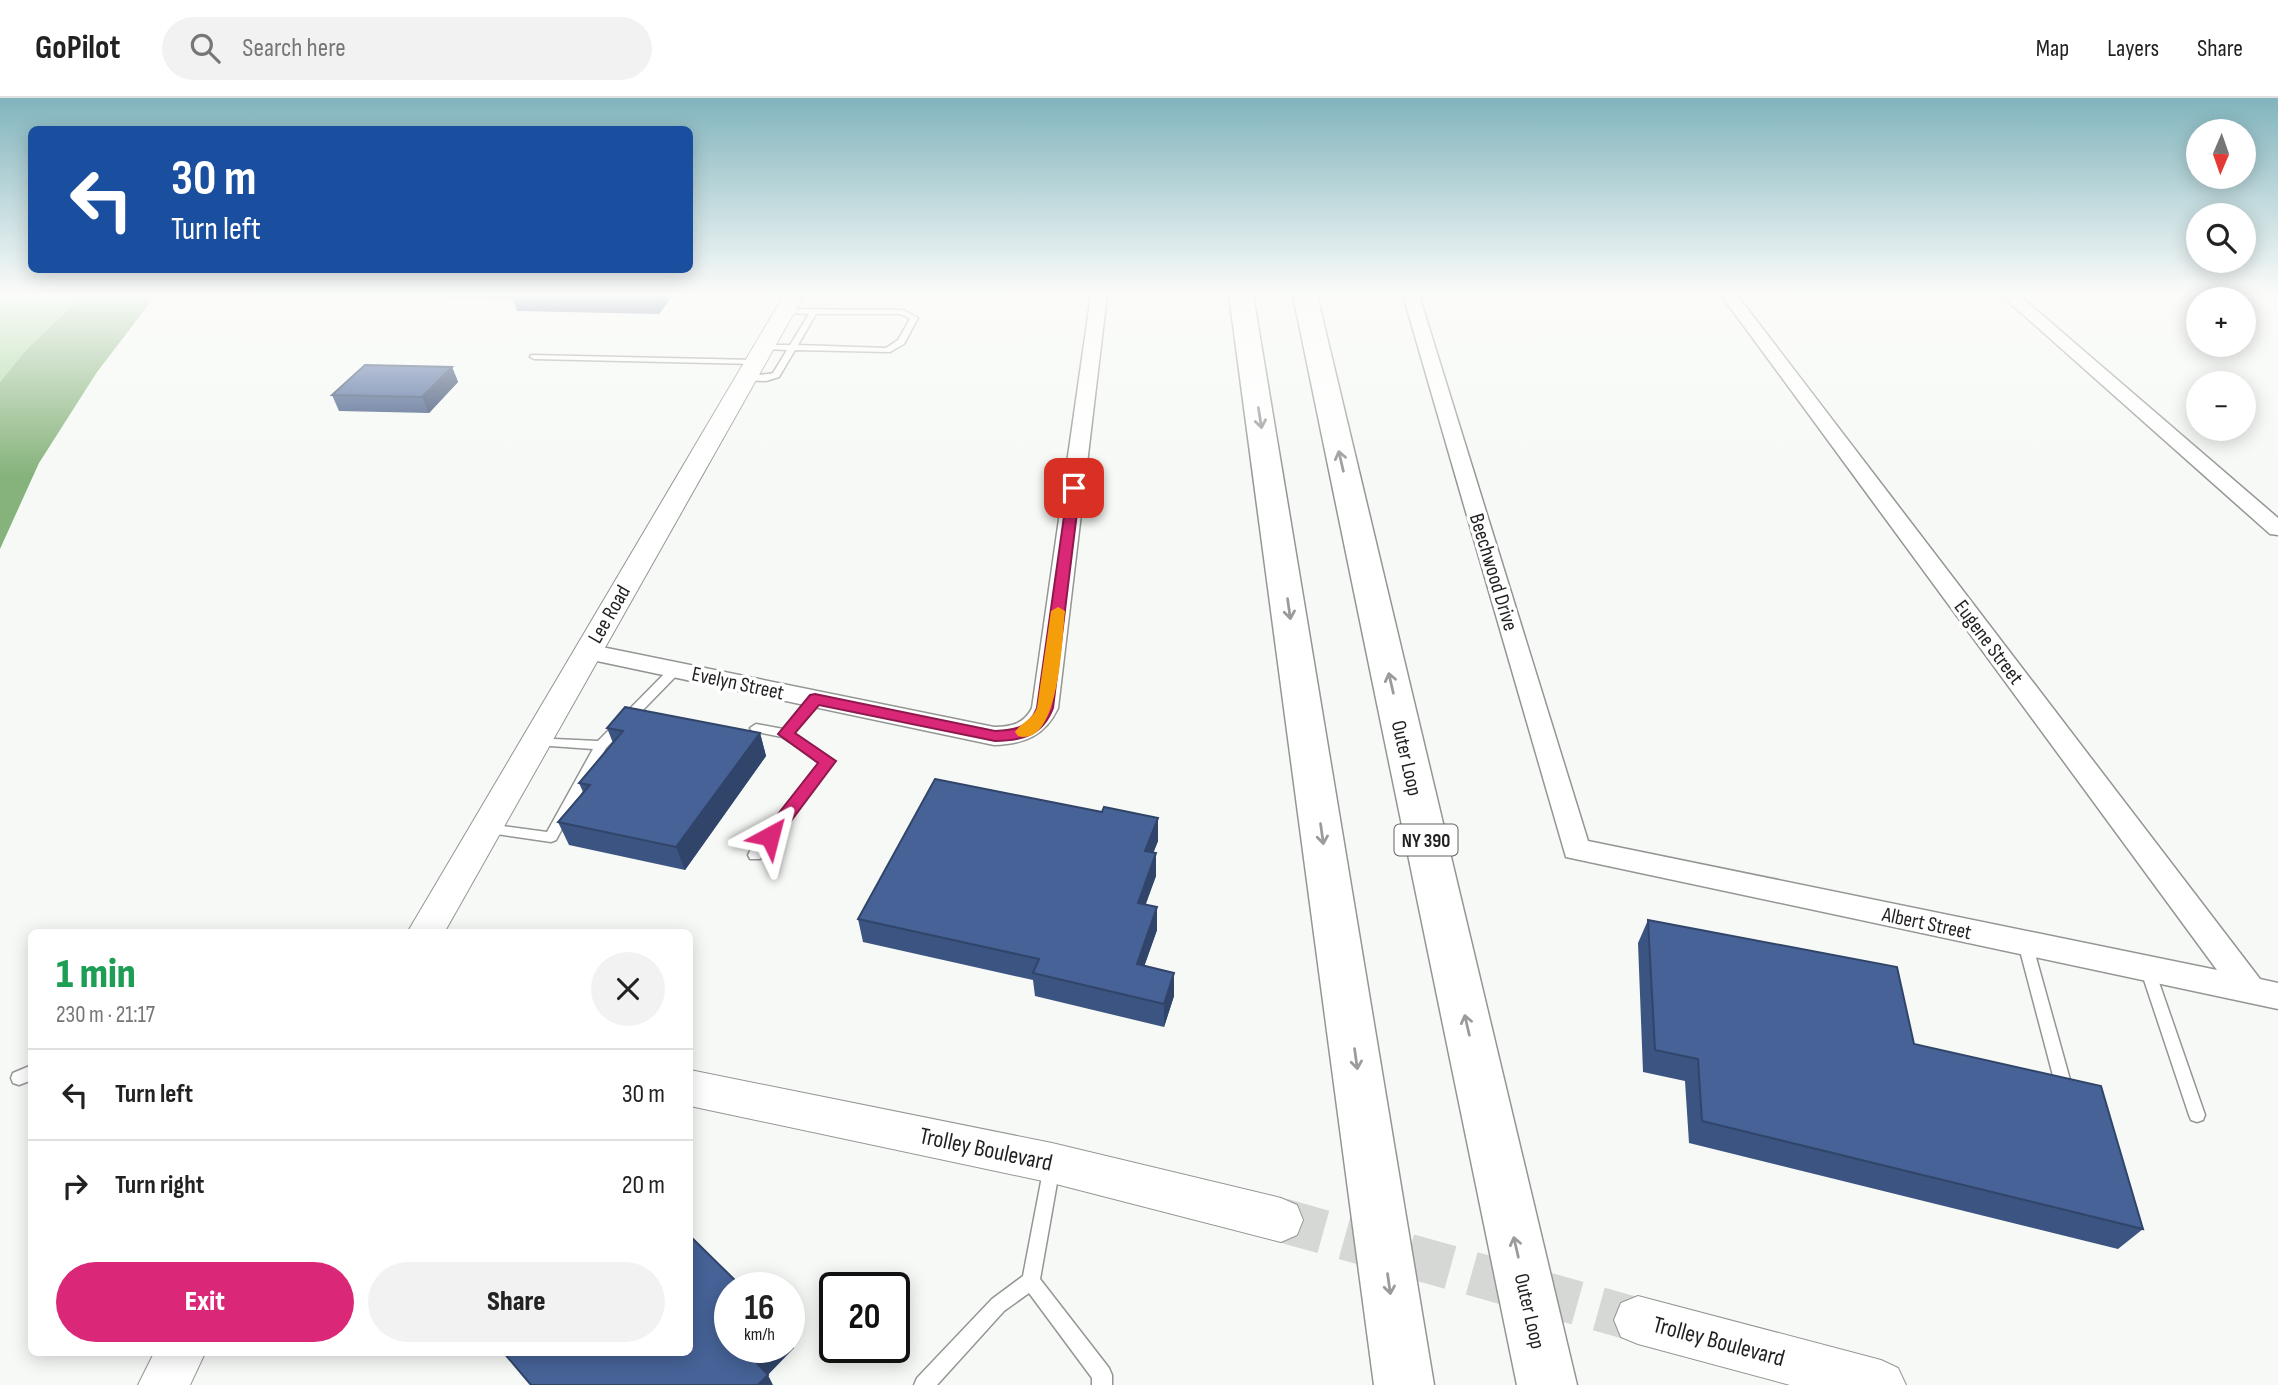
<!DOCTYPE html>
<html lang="en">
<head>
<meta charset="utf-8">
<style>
	body { margin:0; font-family:"Sofia Sans Condensed",sans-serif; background:#f2f2f2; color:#222; height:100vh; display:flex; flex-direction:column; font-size:26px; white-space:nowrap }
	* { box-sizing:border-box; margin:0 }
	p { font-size:23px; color:#767676 }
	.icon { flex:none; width:38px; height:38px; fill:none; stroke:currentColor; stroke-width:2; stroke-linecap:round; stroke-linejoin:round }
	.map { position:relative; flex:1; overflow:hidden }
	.panel { position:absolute; left:28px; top:831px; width:665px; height:427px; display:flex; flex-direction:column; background:#fff; border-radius:10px; box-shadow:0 4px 18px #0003 }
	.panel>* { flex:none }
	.top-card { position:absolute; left:28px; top:28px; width:665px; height:147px; border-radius:10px; box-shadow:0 4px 18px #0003; background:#1a4fa0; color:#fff; overflow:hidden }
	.needle { width:46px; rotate:182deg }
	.buttons { position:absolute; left:2186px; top:21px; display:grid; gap:14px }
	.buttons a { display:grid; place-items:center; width:70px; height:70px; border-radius:50%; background:#fff; box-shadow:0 4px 18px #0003; font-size:35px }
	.speed { position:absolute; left:714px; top:1174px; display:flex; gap:14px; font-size:35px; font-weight:700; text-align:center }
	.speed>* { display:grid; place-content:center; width:91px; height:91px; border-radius:50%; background:#fff; box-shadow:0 4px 18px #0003; line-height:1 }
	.speed small { font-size:18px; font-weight:400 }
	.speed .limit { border:4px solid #111; border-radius:10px; background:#fff; color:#111 }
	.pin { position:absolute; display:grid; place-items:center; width:60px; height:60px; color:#fff; margin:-30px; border-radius:14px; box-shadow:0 4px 10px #0006 }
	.me { position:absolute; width:77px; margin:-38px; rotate:38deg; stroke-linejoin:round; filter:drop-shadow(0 0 5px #0008) }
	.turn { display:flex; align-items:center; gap:24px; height:147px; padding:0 28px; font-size:32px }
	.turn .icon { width:91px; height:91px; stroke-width:2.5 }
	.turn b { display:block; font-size:49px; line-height:60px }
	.round { display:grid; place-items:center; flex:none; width:74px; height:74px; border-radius:37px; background:#f2f2f2 }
	.head { display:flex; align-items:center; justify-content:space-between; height:119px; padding:0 28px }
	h1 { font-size:42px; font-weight:800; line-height:52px; color:#1e9e55 }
	.cta { display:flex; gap:14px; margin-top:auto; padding:14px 28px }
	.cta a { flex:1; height:80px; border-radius:42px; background:#db2777; color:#fff; font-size:28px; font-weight:800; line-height:80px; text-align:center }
	.cta a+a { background:#f2f2f2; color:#222 }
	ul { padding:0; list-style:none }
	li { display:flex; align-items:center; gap:21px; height:91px; padding:0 28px; border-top:2px solid #e0e0e0 }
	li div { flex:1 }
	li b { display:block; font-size:26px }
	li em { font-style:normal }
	header { display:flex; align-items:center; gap:42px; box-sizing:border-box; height:98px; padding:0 35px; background:#fff; border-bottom:2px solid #e0e0e0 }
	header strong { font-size:33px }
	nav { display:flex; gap:38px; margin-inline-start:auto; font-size:24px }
	.search { width:490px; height:63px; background:#f2f2f2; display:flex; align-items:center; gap:18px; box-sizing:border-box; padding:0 24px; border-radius:38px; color:#767676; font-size:26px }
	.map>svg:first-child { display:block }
	.green { fill:#a6d49c }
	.water { fill:#86b37c }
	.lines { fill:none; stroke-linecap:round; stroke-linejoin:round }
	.tertiary-tunnel { stroke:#d6d8d5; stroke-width:44; stroke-dasharray:44 22; stroke-linecap:butt }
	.service-casing { stroke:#939693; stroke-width:3 }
	.minor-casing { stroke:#939693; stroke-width:3 }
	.tertiary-casing { stroke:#939693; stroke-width:2 }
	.motorway-casing { stroke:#939693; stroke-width:3 }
	.service { fill:#fff; fill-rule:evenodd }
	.minor { fill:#fff; fill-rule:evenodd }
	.tertiary { fill:#fff; fill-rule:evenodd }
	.motorway { fill:#fff; fill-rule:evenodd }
	.wall { fill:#3c5482 }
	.shaded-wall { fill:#31456a }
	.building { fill:#466297; stroke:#31456a; stroke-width:2 }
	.oneway { stroke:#9a9b9a }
	.route { fill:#db2777; stroke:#8e194d; stroke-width:2 }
	.slow { fill:#f59e0b }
	.labels { text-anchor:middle; stroke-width:7; stroke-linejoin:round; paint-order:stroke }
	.shield { fill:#fff; stroke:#626362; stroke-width:2 }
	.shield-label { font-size:19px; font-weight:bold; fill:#1f201f }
	.street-label { font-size:21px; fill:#1f201f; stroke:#fff }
	.near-street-label { font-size:24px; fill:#1f201f; stroke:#fff }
</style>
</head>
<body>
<header>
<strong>GoPilot</strong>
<div class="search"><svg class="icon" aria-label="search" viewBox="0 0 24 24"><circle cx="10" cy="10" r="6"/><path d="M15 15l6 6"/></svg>Search here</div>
<nav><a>Map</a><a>Layers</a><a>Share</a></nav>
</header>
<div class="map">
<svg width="2278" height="1287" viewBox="0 0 2278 1287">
	<rect width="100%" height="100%" fill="#f6f9f5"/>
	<polygon class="green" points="0,197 83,197 26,252 0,284"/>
	<polygon class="water" points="83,197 156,197 97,274 39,365 0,451 0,284 26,252"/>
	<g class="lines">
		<polyline class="tertiary-tunnel" points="1281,1122 1638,1222"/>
		<g class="service-casing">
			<g id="service">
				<path d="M781,211L903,212L918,220L904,246L890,254L795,252L779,279L766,283L742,282L741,280C749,275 763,278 773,275L787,252L764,251L760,249L764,247H790L809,216L784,215H781ZM816,216H901L910,221L898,242L886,250L798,247Z"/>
				<polygon points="531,257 755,262 759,264 755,266 534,261 530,259"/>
				<polygon points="675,568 679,569 681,572 679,575 606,650 556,742 551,744 482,734 480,731 482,728 487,726 547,734 593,651 536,647 530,643 532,640 598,643 671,569"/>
				<polygon points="815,597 821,601 793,635 834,663 760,761 750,761 748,757 750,753 820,664 782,639 752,633 750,630 756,626 783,631 811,598"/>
				<polygon points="2025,839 2030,841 2032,845 2072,989 2070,994 2064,996 2058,994 2056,989 2018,845 2020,841"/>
				<polygon points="2147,864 2152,866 2154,870 2205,1017 2203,1022 2197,1024 2191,1022 2189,1017 2140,870 2142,866"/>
				<polygon points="32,967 32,982 19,987 13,985 11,980 13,975"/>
				<polygon points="1052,1060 1058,1062 1060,1068 1040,1181 1109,1270 1112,1277 1112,1287 1092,1287 1092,1280 1029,1195 1004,1213 937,1287 914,1287 917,1280 992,1201 1023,1178 1044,1068 1046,1062"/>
			</g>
		</g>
		<g class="minor-casing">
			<g id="minor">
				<path d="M1091,197H1107L1058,610C1045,638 1024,646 994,647L578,559L575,554L578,549L587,546L994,629C1011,629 1024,626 1032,610Z"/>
				<polygon points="1403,197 1419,197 1588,743 2217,872 1721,197 1737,197 2260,881 2278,885 2278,911 1566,759"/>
				<polygon points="2001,197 2019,197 2278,420 2278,437 2270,436"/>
			</g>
		</g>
		<g class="tertiary-casing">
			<g id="tertiary">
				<polygon points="784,197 804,197 444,835 407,835"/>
				<polygon points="690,972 1052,1045 1281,1100 1297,1107 1303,1122 1297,1137 1281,1144 1052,1085 690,1008"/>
				<polygon points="1638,1198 1881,1262 1898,1270 1906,1287 1790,1287 1638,1246 1621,1239 1614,1222 1621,1205"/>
				<polygon points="154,1255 205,1255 190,1287 138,1287"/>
			</g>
		</g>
		<g class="motorway-casing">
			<g id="motorway">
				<polygon points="1229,197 1253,197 1434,1287 1374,1287"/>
				<polygon points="1293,197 1317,197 1577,1287 1517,1287"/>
			</g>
		</g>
		<use href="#service" class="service"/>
		<use href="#minor" class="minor"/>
		<use href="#tertiary" class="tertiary"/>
		<use href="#motorway" class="motorway"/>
	</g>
	<g class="wall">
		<polygon points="427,197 673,197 659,216 517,213 512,200 428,199"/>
		<polygon points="452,269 458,284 429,315 339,313 332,297"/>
		<polygon points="607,630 760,635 766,658 685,772 569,747 558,724 583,694 579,685 613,645"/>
		<polygon points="1102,714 1158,743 1153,755 1156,778 1145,806 1157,832 1144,868 1174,875 1174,898 1164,929 1035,898 1033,882 863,844 858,821"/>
		<polygon points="1648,822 1914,946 2143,1131 2118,1151 1689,1045 1685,983 1643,974 1638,845"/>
	</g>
	<g class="shaded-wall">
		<polygon points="654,197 673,197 659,216"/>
		<polygon points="452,269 458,284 429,315 422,299"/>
		<polygon points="760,635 766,658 685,772 676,749"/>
		<polygon points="1158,720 1158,743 1145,776 1145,753"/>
		<polygon points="1156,755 1156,778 1138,828 1138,805"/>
		<polygon points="1157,809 1157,832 1137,889 1137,866"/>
		<polygon points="1174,875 1174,898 1164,929 1164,906"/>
		<polygon points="789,1240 794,1250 764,1281 754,1262 766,1250 789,1250"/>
		<polygon points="768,1277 773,1287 758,1287"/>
	</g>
	<g class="building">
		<polygon points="365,267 452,269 422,299 332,297"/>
		<polygon points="625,609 760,635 676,749 558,724 590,687 579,685 623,633 607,630"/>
		<polygon points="935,681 1102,714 1104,709 1158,720 1145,753 1156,755 1138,805 1157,809 1137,866 1174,875 1164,906 1033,875 1039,861 858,821"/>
		<polygon points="1648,822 1897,869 1914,946 2101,988 2143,1131 1702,1023 1698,961 1655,952"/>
		<polygon points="690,1138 743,1190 730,1190 730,1250 766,1250 754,1262 768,1277 758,1287 531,1287 504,1255 690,1255"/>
	</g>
	<defs><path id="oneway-shaft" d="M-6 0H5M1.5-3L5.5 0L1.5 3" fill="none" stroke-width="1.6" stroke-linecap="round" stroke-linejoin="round" transform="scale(1.75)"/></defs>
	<g class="oneway">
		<use href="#oneway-shaft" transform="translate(1260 320) rotate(81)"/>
		<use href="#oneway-shaft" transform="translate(1341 363) rotate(-103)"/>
		<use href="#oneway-shaft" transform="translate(1289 511) rotate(82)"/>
		<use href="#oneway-shaft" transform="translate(1391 585) rotate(-103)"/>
		<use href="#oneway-shaft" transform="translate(1322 736) rotate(82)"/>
		<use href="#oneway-shaft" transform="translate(1467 927) rotate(-103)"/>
		<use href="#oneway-shaft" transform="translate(1356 961) rotate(82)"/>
		<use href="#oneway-shaft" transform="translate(1516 1149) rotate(-103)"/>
		<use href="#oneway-shaft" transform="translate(1389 1186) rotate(82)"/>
	</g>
	<linearGradient id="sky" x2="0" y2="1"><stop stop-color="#81b4bd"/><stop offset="0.52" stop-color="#fbfcfa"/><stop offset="1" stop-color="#fbfcfa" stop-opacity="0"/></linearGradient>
	<rect width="2278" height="377" fill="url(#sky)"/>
	<path class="route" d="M1074,386L1080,390L1053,610C1043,637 1022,643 995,643L819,607L795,635L836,663L776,743H764L761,738L764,734L818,665L778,636L810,597L815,596L995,633C1015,632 1029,630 1037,610L1068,390Z"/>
	<path class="slow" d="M1058,509L1065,513C1062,539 1060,650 1018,638L1015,634C1022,624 1032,622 1037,610L1051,513Z"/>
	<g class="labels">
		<rect class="shield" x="1394.5" y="726.5" width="63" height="31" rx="5"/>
		<g class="shield-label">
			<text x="1426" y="749">NY 390</text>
		</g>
		<g class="street-label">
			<text transform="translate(1494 474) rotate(73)" y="7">Beechwood Drive</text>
			<text transform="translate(609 516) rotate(-60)" y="7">Lee Road</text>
			<text transform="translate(1989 544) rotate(53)" y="7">Eugene Street</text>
			<text transform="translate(738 585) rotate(12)" y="7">Evelyn Street</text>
			<text transform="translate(1407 660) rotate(77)" y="7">Outer Loop</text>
			<text transform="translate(1927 825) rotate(12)" y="7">Albert Street</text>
			<text transform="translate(1530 1213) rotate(77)" y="7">Outer Loop</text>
		</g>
		<g class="near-street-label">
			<text transform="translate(986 1051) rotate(12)" y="8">Trolley Boulevard</text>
			<text transform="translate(1719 1243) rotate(15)" y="8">Trolley Boulevard</text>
		</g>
	</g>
</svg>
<div class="buttons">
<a><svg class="needle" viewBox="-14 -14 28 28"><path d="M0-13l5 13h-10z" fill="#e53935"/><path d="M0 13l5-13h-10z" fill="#767676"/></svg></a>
<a><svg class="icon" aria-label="search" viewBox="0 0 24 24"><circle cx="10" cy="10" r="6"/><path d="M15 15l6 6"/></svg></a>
<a>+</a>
<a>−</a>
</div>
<div class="speed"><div>16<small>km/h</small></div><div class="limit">20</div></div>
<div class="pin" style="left:1074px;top:390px;background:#d93025"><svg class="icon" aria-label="arrive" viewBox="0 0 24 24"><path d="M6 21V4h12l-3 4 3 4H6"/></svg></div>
<svg class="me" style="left:770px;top:738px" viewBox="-20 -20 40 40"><path d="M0-17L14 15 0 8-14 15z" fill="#db2777" stroke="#fff" stroke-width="4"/></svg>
<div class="top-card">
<div class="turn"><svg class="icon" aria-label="left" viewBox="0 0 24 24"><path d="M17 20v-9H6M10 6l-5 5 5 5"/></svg><div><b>30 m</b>Turn left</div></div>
</div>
<section class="panel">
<div class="head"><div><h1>1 min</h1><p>230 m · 21:17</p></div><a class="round"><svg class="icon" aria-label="close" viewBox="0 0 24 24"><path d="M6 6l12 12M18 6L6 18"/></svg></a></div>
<ul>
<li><svg class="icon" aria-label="left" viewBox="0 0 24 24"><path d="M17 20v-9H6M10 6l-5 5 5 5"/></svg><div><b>Turn left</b></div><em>30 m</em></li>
<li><svg class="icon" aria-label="right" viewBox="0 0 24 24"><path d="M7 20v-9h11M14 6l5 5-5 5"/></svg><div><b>Turn right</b></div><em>20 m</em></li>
</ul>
<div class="cta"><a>Exit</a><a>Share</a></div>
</section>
</div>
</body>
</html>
